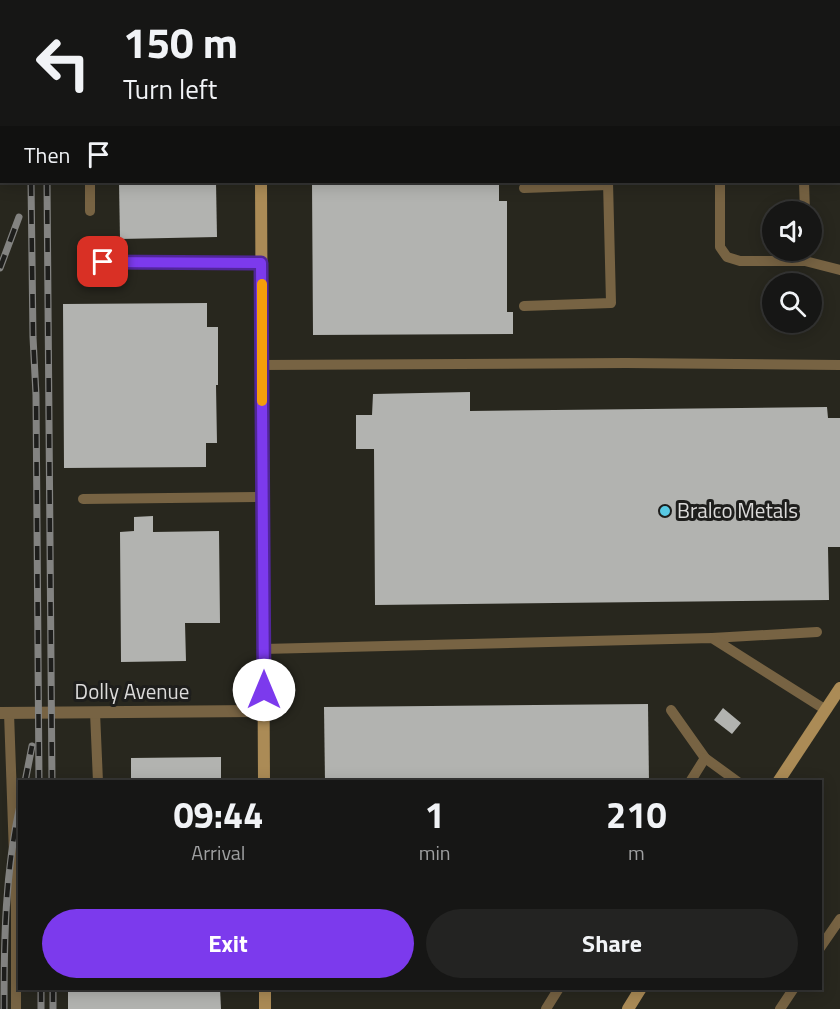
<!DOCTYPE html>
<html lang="en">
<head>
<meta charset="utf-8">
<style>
	body { margin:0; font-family:"Titillium Web",sans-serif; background:#232322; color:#f1f3f6; height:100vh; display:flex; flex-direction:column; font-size:22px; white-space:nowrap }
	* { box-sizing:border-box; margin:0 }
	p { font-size:20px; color:#9e9fa0 }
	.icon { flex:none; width:33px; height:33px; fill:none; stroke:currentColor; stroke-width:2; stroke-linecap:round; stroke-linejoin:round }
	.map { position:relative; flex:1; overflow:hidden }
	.panel { position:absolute; left:18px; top:780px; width:804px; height:210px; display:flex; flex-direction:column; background:#161615; border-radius:0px; box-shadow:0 3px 15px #0003,0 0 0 2px #353534 }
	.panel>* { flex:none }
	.banner { position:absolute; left:0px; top:0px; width:840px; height:183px; box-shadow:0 3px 15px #0003,0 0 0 2px #353534; background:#161615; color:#f1f3f6; overflow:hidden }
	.controls { position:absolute; left:762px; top:201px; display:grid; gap:12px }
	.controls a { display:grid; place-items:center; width:60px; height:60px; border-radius:50%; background:#161615; box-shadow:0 3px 15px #0003,0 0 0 2px #353534; font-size:30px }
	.pin { position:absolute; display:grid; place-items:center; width:51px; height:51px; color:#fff; margin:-26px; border-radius:12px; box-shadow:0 3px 9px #0006 }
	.me { position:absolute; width:66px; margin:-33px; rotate:0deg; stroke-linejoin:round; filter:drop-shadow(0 0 4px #0008) }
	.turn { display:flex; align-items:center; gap:21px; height:126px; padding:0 24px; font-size:27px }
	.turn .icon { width:78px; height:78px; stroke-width:2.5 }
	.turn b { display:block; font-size:42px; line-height:51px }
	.then { display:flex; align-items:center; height:57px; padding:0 24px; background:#0003; gap:12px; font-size:22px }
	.eta { display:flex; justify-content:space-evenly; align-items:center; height:102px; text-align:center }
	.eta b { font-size:36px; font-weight:700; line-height:42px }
	.button { display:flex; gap:12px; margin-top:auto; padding:12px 24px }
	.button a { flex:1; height:69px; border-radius:36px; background:#7c3aed; color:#fff; font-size:24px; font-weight:700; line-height:69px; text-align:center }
	.button a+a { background:#232322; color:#f1f3f6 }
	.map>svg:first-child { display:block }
	.built { fill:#28271e; fill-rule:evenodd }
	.building { fill:#b2b3b0 }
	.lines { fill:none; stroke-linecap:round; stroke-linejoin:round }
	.lane { stroke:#776343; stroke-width:10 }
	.street { stroke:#776343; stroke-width:12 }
	.secondary { stroke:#ab8b56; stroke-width:12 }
	.rail-casing { stroke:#838381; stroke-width:7 }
	.rail { stroke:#1e1e1c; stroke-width:4.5; stroke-dasharray:14; stroke-linecap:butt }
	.route-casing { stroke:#51269a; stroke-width:15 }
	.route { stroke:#7c3aed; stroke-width:10 }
	.slow { stroke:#f59e0b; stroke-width:10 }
	.poi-dot { fill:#58c9e3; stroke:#1e1e1c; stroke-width:2 }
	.labels { text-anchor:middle; stroke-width:6; stroke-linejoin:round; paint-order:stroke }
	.poi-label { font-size:21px; fill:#dcdbda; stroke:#1e1e1c; text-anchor:start }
	.street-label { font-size:21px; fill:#dcdbda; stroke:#1e1e1c }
</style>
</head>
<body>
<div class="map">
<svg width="840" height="1009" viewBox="0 0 840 1009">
	<rect width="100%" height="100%" fill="#1e1e1c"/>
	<path class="built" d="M0,0H840V1009H0ZM2,2H838V182H2ZM772,212H812V250H772ZM772,284H812V322H772ZM20,782H820V988H20Z"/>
	<g class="building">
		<polygon points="119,182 216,182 217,237 120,239"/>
		<polygon points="312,182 499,182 499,201 507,201 507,312 513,312 513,334 313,335"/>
		<polygon points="207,303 207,327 218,327 218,385 216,385 217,443 206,443 206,467 64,468 63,304"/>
		<polygon points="470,392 470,411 827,407 828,418 840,418 840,547 828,547 829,600 375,605 374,449 356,449 356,415 372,415 373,394"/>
		<polygon points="153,516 153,532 219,531 220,623 185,623 186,661 121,662 120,532 134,531 134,517"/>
		<polygon points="648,704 649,782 325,782 324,707"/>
		<polygon points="723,708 741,723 732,734 714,720"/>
		<polygon points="221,757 221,782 131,782 131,758"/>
		<polygon points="68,988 220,988 221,1009 68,1009"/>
	</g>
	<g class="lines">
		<g class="lane">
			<polyline points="524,0 525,2"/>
			<polyline points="552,0 554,2"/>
			<polyline points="190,2 192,0"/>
			<polyline points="496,2 497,0"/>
			<polyline points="838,8 840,8"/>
			<polyline points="838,69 840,69"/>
			<polyline points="0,136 2,136"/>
			<polyline points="90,182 90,211"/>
			<polyline points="720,182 720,247 727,257 740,261 805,261 840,270"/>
			<polyline points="804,182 805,212"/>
			<polyline points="524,188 608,185"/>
			<polyline points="103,262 261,263"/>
			<polyline points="524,306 611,303 608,182"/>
			<polyline points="262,365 626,363 840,365"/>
			<polyline points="83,499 263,497"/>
			<polyline points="712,638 817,632"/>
			<polyline points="263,649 712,638 826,710"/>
			<polyline points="671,710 705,758 738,782"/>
			<polyline points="95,712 98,782"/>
			<polyline points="9,713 16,911 16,1009"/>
			<polyline points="690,782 705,758"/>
			<polyline points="820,948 840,919"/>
			<polyline points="546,1009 559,988"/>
			<polyline points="780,1009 794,988"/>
		</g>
		<polyline class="street" points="0,713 264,711"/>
		<g class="secondary">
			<polyline points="260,0 260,2"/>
			<polyline points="0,64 2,64"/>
			<polyline points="261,182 264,782"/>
			<polyline points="778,782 840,688"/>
			<polyline points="265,988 265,1009"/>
			<polyline points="628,1009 641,988"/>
		</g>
		<g class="rail-casing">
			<g id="rail">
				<polyline points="29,0 29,2"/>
				<polyline points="42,0 42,2"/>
				<polyline points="31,182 33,337 36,395 39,782"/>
				<polyline points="47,182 52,782"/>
				<polyline points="0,268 19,217"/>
				<polyline points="25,782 32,746"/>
				<polyline points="41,988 41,1009"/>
				<polyline points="53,988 53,1009"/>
				<path d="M4,1009C4,940 5,873 20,805"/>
			</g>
		</g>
		<use href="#rail" class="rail"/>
	</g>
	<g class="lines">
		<g class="route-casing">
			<polyline id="route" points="103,262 261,263 264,690"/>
		</g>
		<use href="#route" class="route"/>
		<polyline class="slow" points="262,284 262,401"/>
	</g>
	<circle class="poi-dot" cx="665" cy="511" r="6"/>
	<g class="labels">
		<g class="poi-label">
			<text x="677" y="518">Bralco Metals</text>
		</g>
		<g class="street-label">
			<text x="132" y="699">Dolly Avenue</text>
		</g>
	</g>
</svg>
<div class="controls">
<a><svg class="icon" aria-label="sound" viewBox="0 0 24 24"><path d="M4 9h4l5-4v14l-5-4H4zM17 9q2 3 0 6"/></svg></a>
<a><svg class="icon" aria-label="search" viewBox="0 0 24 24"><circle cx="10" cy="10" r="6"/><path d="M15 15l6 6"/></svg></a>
</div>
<div class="pin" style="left:103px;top:262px;background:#d93025"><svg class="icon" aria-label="arrive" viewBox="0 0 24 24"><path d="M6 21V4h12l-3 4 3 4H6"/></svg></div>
<svg class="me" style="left:264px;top:690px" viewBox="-20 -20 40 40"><circle r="19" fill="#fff"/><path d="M0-13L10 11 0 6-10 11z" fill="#7c3aed"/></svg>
<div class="banner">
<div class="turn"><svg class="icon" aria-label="left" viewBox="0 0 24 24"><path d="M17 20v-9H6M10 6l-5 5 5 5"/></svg><div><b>150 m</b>Turn left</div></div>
<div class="then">Then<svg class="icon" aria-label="arrive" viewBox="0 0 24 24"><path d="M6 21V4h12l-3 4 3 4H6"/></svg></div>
</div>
<section class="panel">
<div class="eta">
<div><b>09:44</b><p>Arrival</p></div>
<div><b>1</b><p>min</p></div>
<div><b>210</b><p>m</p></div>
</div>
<div class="button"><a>Exit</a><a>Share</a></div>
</section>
</div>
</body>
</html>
